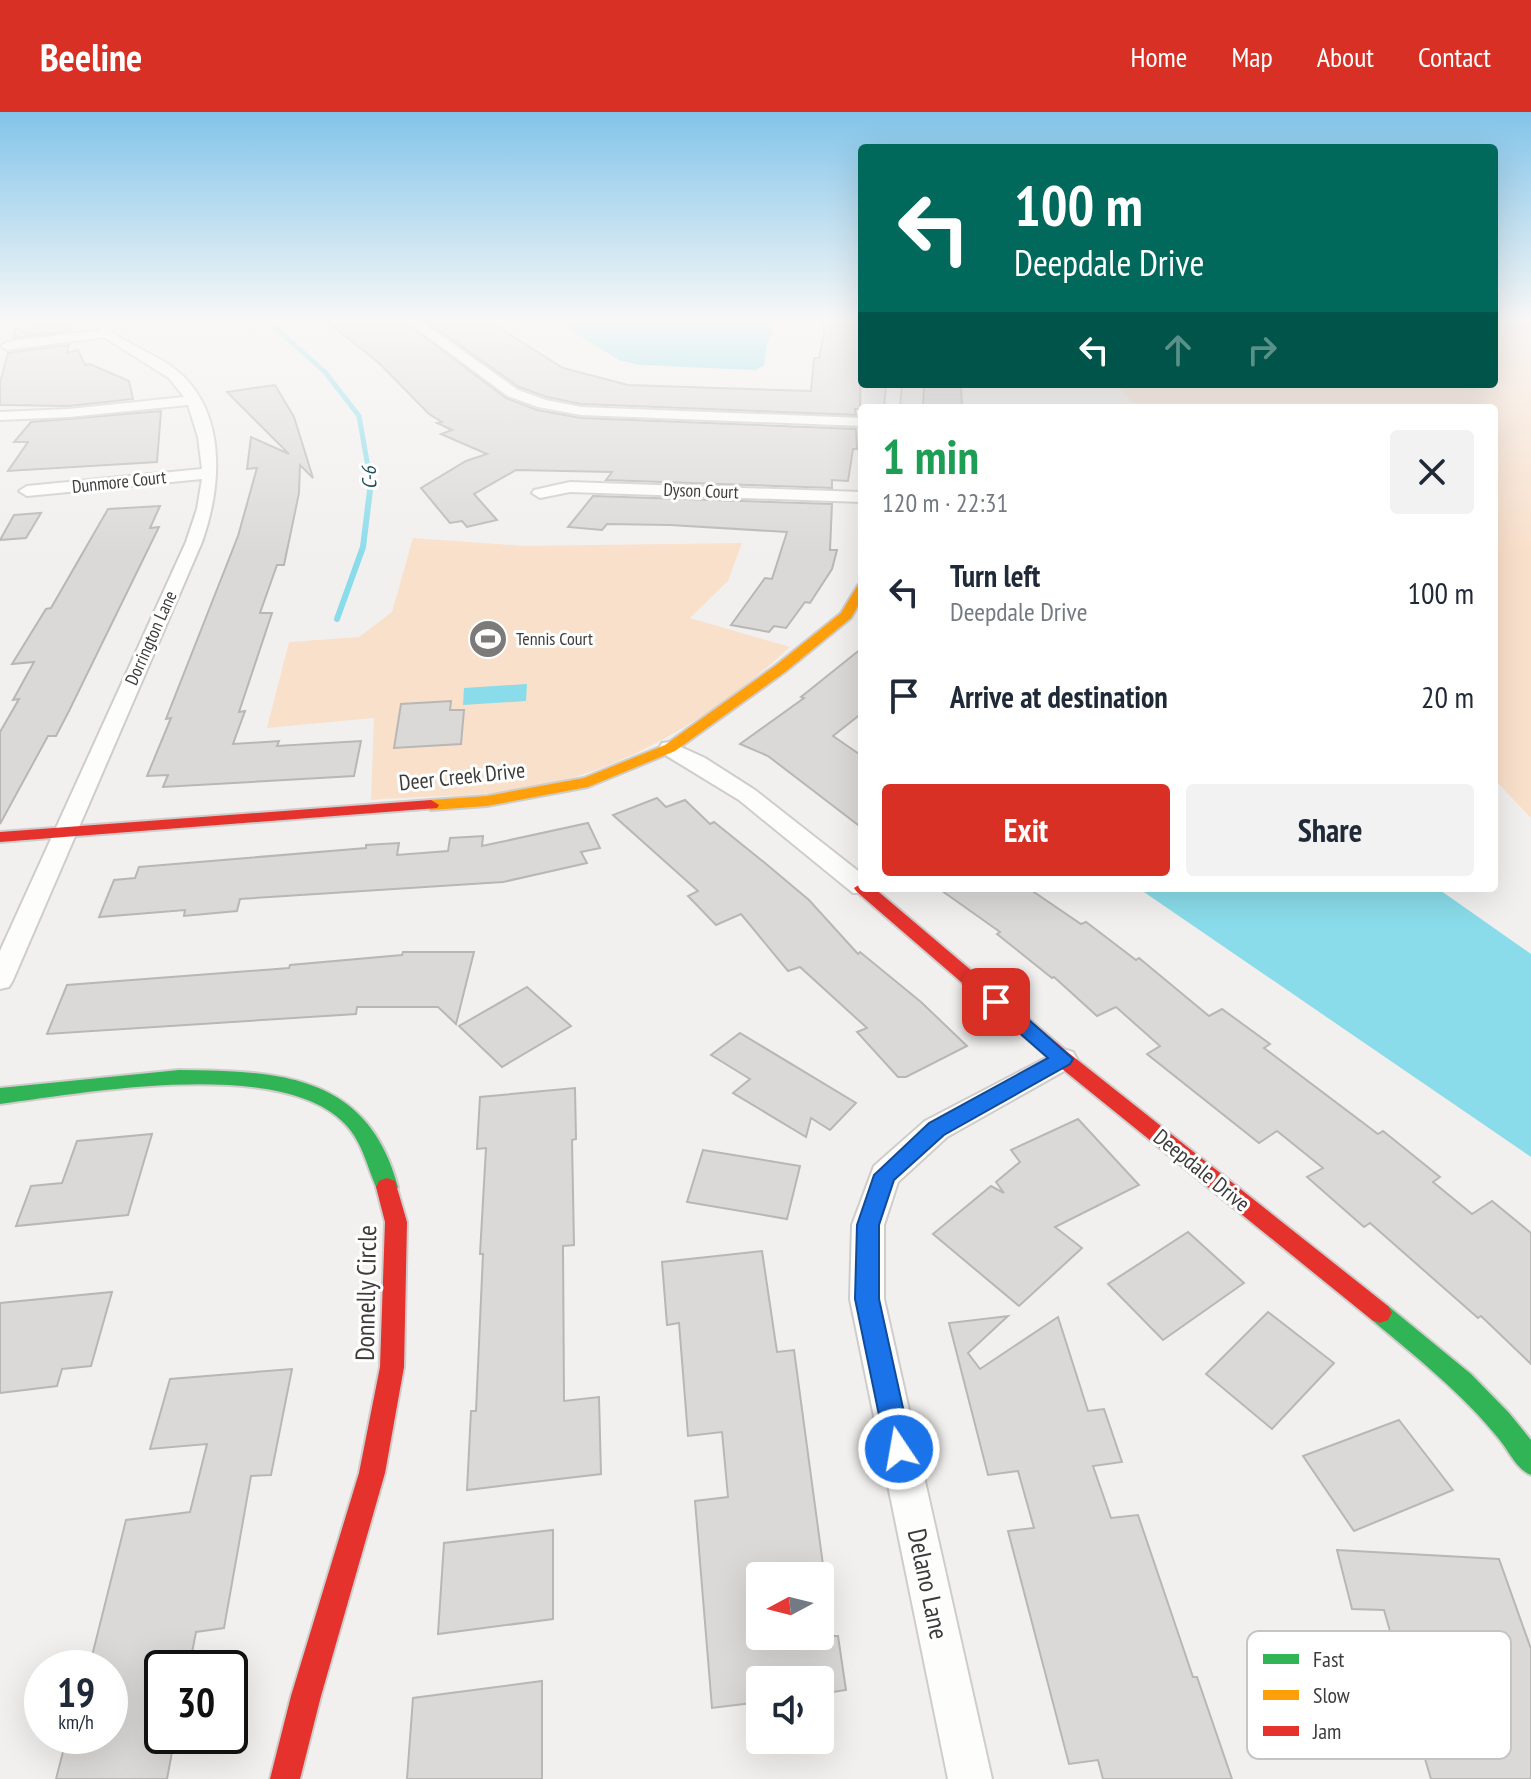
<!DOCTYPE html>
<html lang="en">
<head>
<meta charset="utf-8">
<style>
	body { margin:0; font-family:"PT Sans Narrow",sans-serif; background:#f2f2f3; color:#1f2937; height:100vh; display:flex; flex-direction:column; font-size:30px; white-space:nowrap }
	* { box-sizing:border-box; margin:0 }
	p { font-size:26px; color:#747a83 }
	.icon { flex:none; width:44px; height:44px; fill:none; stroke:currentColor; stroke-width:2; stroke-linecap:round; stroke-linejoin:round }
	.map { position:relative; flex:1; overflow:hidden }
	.details { position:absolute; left:858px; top:292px; width:640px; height:488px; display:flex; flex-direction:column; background:#fff; border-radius:8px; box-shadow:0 8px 32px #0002 }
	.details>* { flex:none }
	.guide { position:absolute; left:858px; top:32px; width:640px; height:244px; border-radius:8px; box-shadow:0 8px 32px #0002; background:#00695c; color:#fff; overflow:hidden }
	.needle { width:52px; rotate:263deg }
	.tools { position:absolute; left:746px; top:1450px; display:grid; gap:16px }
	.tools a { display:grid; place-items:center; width:88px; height:88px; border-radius:8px; background:#fff; box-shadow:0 8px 32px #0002; font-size:40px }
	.speed { position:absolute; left:24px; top:1538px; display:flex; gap:16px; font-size:40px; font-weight:700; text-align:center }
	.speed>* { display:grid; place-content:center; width:104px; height:104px; border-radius:50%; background:#fff; box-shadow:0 8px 32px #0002; line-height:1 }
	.speed small { font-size:20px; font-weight:400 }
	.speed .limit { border:4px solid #111; border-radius:12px; background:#fff; color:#111 }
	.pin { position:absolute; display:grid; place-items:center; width:68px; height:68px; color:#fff; margin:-34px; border-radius:16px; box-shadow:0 4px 12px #0006 }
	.me { position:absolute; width:88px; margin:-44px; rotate:348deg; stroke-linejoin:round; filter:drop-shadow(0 0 6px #0008) }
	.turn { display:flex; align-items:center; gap:28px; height:168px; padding:0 24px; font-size:36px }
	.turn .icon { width:104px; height:104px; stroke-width:2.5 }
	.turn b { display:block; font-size:56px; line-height:68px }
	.lanes { display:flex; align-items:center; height:76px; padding:0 24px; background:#0003; justify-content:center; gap:40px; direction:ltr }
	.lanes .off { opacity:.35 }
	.round { display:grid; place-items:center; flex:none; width:84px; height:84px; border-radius:8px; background:#f2f2f3 }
	.summary { display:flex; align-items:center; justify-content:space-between; height:136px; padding:0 24px }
	h1 { font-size:48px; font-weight:600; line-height:60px; color:#1e9e55 }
	.cta { display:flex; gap:16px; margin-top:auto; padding:16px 24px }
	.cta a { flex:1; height:92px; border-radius:8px; background:#d93025; color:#fff; font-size:32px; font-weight:600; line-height:92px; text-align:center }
	.cta a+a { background:#f2f2f3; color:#1f2937 }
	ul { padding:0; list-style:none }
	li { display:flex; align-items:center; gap:24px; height:104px; padding:0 24px }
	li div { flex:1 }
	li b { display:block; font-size:30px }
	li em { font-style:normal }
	header { display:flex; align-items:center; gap:48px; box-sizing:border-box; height:112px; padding:0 40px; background:#d93025; color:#fff }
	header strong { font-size:38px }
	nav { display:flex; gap:44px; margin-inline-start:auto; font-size:28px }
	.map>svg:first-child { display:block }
	.green { fill:#f9e0cb }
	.water { fill:#8adcea }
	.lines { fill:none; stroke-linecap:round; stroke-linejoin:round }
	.stream-far1 { stroke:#8adcea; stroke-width:5 }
	.stream { stroke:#8adcea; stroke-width:6 }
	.building { fill:#dbd9d8; stroke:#b9b7b5; stroke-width:2 }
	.street-casing { stroke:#cfcdcc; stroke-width:4 }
	.fast-casing { stroke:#cfcdcc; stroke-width:4 }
	.slow-casing { stroke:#cfcdcc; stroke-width:4 }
	.jam-casing { stroke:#cfcdcc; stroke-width:4 }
	.street { fill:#fdfdfc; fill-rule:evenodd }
	.fast { fill:#30b455; fill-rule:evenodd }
	.slow { fill:#ff9f0a; fill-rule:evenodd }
	.jam { fill:#e5322d; fill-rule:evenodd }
	.route { fill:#1a73e8; stroke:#114b97; stroke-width:2 }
	.labels { text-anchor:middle; stroke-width:6; stroke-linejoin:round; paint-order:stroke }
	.far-street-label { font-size:18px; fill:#3e3c3b; stroke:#fff }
	.far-poi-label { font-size:18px; fill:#3e3c3b; stroke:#fff; text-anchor:start }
	.far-water-label { font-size:20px; font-style:italic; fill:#1e515a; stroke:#fff }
	.street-label { font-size:22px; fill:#3e3c3b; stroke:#fff }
	.near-street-label { font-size:26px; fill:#3e3c3b; stroke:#fff }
	.key { fill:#fff; stroke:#c5c4c4; stroke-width:2 }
	.key-label { font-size:22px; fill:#3e3c3b }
</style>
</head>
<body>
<header>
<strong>Beeline</strong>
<nav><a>Home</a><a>Map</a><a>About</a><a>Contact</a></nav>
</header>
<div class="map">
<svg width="1531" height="1667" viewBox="0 0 1531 1667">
	<rect width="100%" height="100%" fill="#f2f0ee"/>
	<g class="green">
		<polygon points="1494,210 1531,210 1531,706 1494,667 1494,296 1138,296 1115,272 1494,272"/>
		<path d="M413,426L524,434L742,431L728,469L690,506L790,535C716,603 625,660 524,677C474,685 421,684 371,688L374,606L267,616L289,530L359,525L392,500Z"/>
	</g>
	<g class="water">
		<polygon points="557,210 769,210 772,222 767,232 764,254 755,258 639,253 619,248"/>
		<polygon points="527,572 526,589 463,593 464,576"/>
		<polygon points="1138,776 1437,776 1531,842 1531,1045"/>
	</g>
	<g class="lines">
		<polyline class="stream-far1" points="269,210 325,260 359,304 371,372"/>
		<polyline class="stream" points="337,507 363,435 371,370"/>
	</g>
	<g class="building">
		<polygon points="67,210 70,219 13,226 15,216 31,222 34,212"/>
		<polygon points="328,210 405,210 506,286 537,298 581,306 856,317 857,337 853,337 848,369 832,368 832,376 606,368 612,360 516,358 474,382 497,408 467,415 462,409 450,411 421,376 466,349 487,342 441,322 452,318 437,311 442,310 429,302 379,251"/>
		<polygon points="427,210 485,210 493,216 498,215 563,256 628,273 811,279 814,246 819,246 824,222 822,210 862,210 860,297 855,297 856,303 581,292 547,285 519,275"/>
		<polygon points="69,233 67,241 78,238 85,253 90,252 129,269 133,287 69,294 0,293 0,271 8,241"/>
		<polygon points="924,272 961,272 962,296 923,296"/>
		<polygon points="275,273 294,305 313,366 300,353 299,381 284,453 277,453 260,501 272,501 239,600 245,599 233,632 279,629 277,634 361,629 354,664 163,675 168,663 147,664 171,606 166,607 238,424 257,356 247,357 251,325 289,342 227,280"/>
		<polygon points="161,299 157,350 8,359 28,330 14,330 31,310"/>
		<polygon points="593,384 832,392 830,438 837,438 832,457 810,491 805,490 786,516 774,514 769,520 731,513 765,466 772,467 787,420 670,413 607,412 602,418 568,415"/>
		<polygon points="160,394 150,416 159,415 69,599 56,624 48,624 0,712 0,620 19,587 13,588 34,550 12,552 46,497 51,496 108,397"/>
		<polygon points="41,401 26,426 0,428 14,403"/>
		<polygon points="862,536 862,601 833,624 862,644 862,716 768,644 740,632 804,586 801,585"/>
		<polygon points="451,589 450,598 464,598 461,632 394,636 401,592"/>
		<polygon points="657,686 666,695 685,688 710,712 714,710 765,751 809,788 858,842 860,840 921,890 967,934 906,965 898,965 857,920 867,916 800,855 788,859 741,802 716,813 688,784 698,779 613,703"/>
		<polygon points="588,711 600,736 581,740 587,751 503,770 240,787 237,799 184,804 185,798 99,805 114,768 135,766 139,755 366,736 366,733 399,731 397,743 448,739 450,726 483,724 482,734"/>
		<polygon points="938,776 1028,776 1081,812 1086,810 1136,848 1139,846 1209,904 1222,897 1270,932 1264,936 1378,1022 1383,1019 1440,1065 1433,1070 1472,1102 1492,1089 1531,1121 1531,1252 1481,1204 1478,1206 1370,1111 1364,1115 1307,1065 1323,1056 1277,1019 1259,1031 1147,942 1160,934 1116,895 1097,904 1054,865 1052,866 997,822 1000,820"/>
		<polygon points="403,840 474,840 456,912 438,895 357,895 356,902 47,922 67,873 289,856 290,853 402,843"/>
		<polygon points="527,875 571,914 502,955 459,914"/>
		<polygon points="740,921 856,991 830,1018 811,1006 806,1025 733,981 750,967 711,943"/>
		<polygon points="575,976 576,1027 572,1028 574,1133 563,1134 564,1289 599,1285 601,1362 467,1378 471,1299 476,1299 483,1142 480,1142 486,1036 477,1037 480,985"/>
		<polygon points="1078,1007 1139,1073 1055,1115 1082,1136 1019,1194 933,1122 991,1074 1004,1081 996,1070 1020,1050 1011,1038"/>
		<polygon points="152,1022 128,1103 16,1114 31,1074 62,1071 77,1029"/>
		<polygon points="703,1038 800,1054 787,1107 687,1090"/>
		<polygon points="1188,1120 1244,1171 1163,1228 1108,1172"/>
		<polygon points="762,1139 777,1240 794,1238 823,1453 760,1461 760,1524 838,1524 846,1578 820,1582 820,1568 760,1568 760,1590 712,1596 695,1389 728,1385 722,1320 688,1324 679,1211 667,1213 662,1150"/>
		<polygon points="112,1180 91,1254 62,1257 57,1274 0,1281 0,1191"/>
		<polygon points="1268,1200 1334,1251 1272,1317 1206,1262"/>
		<polygon points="1008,1204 968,1241 980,1257 1058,1205 1088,1299 1104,1297 1122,1350 1093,1354 1111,1406 1138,1403 1193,1565 1197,1565 1232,1667 1103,1667 1098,1648 1069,1652 1008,1419 1034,1416 1018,1359 988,1363 949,1211"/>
		<polygon points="292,1257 271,1363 251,1364 224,1516 196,1520 189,1556 162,1556 162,1624 175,1624 167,1667 56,1667 67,1624 110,1624 110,1556 89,1556 126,1408 190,1400 207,1332 150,1337 170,1267"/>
		<polygon points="1399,1308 1453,1378 1354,1419 1303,1344"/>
		<polygon points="553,1418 553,1507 438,1522 444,1431"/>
		<polygon points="1337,1438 1499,1447 1531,1537 1531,1667 1431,1667 1420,1630 1460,1633 1438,1567 1403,1565 1384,1498 1352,1497"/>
		<polygon points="542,1569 542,1667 407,1667 413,1586"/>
	</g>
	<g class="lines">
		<g class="street-casing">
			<g id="street">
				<path d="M100,210H112V220C134,236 161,244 181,262C227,305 221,376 202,430L13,868L9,875L0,877V839L186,430L197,397L202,367L27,384L19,379L27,374L202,357L198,325L188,293L69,305L0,308V300L69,297L184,285L169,266L104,225L7,238L1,234L7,230L100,218Z"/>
				<polygon points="408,210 422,210 518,278 546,288 581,295 862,306 862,314 581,303 538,295 508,284"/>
				<polygon points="887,272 901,272 899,296 885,296"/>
				<polygon points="570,370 862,380 862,390 570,380 540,386 532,381 534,378"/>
				<polygon points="670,630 705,646 755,678 862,762 862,776 874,776 871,781 853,781 739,688 662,641 659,636 662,631"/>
				<polygon points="1063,937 1073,940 1077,947 1073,954 947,1025 898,1070 884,1113 884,1187 992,1667 948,1667 850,1187 852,1113 874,1054 925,1009"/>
			</g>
		</g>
		<g class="fast-casing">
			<g id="fast">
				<path d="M179,958C279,959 368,962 398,1075L395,1081L387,1084L379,1081C367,1057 364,1031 344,1011C279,945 84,981 0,992V976Z"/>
				<path d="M1380,1191L1388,1194L1471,1262L1509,1301L1531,1328V1363C1516,1357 1509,1339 1499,1327C1462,1281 1416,1245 1372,1208L1368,1201L1372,1194Z"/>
			</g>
		</g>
		<g class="slow-casing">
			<polygon id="slow" points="862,472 862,487 851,506 785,560 675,639 588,675 487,694 431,698 423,693 431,688 487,684 584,666 665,633 775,554 841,501 858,473"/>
		</g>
		<g class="jam-casing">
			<g id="jam">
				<polygon points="431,688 439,693 437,696 0,730 0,720"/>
				<polygon points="862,771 862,776 874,776 1070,942 1388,1194 1392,1201 1388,1208 1380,1211 1372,1208 1056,952 857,780 854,776"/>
				<polygon points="387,1066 395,1069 407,1110 404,1255 385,1361 321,1584 300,1667 270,1667 291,1584 359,1361 380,1255 385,1110 376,1075 379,1069"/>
			</g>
		</g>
		<use href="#street" class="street"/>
		<use href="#fast" class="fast"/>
		<use href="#slow" class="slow"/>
		<use href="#jam" class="jam"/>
	</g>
	<linearGradient id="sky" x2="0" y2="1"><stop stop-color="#82c4e9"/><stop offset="0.47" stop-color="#f9f8f7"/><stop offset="1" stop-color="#f9f8f7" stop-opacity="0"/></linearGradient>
	<rect width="1531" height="443" fill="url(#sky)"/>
	<polygon class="route" points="996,883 1003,885 1073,947 1070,952 944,1023 894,1068 879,1113 879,1187 912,1337 908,1346 899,1350 890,1346 886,1337 855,1187 857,1113 874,1063 929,1011 1048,946 990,895 987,890 990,885"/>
	<defs>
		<g id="stadium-disc" transform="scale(2)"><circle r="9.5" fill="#7d7b7a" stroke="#fff"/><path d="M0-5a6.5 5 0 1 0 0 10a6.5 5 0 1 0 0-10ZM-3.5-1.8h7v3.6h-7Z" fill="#fff"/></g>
	</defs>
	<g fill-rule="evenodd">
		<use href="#stadium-disc" x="488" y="527"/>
	</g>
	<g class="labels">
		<g class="far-street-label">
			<text transform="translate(119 370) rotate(-6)" y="6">Dunmore Court</text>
			<text transform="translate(701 379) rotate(2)" y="6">Dyson Court</text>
			<text transform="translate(151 526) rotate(-66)" y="6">Dorrington Lane</text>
		</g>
		<g class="far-poi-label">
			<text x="516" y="533">Tennis Court</text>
		</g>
		<g class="far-water-label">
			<text transform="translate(369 366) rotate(-92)" y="7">C-6</text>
		</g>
		<g class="street-label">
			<text transform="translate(462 664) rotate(-6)" y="8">Deer Creek Drive</text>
			<text transform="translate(1202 1058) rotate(39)" y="8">Deepdale Drive</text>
		</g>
		<g class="near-street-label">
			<text transform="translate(366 1181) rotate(-89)" y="9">Donnelly Circle</text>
			<text transform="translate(928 1472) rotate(78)" y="9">Delano Lane</text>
		</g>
	</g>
	<rect x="1247" y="1519" width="264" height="128" rx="12" class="key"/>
	<rect x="1263" y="1542" width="36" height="10" fill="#30b455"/>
	<rect x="1263" y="1578" width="36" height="10" fill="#ff9f0a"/>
	<rect x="1263" y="1614" width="36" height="10" fill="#e5322d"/>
	<g class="key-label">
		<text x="1313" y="1555">Fast</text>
		<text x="1313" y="1591">Slow</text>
		<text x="1313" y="1627">Jam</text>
	</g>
</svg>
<div class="tools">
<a><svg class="needle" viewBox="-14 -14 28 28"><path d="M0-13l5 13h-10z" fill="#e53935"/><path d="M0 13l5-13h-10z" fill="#747a83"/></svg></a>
<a><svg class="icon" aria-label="sound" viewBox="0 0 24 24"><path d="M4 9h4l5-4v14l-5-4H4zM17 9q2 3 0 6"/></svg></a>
</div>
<div class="speed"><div>19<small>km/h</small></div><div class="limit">30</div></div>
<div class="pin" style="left:996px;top:890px;background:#d93025"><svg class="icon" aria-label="arrive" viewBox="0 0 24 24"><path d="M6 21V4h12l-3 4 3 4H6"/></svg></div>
<svg class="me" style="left:899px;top:1337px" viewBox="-20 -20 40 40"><circle r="17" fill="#1a73e8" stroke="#fff" stroke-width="3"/><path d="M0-11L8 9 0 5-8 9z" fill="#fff"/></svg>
<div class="guide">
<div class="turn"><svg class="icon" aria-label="left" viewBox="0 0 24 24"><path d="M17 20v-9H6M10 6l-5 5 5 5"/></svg><div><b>100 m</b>Deepdale Drive</div></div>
<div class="lanes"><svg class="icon" aria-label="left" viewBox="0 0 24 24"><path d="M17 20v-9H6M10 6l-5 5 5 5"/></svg><svg class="icon off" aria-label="ahead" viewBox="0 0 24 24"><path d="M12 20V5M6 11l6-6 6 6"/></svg><svg class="icon off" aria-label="right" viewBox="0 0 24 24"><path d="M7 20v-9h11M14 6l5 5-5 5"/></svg></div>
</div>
<section class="details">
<div class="summary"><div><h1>1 min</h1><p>120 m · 22:31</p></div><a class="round"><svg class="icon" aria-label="close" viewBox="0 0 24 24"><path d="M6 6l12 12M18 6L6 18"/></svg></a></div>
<ul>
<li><svg class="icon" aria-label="left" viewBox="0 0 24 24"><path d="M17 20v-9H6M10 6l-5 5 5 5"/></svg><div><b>Turn left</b><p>Deepdale Drive</p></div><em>100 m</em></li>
<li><svg class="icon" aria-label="arrive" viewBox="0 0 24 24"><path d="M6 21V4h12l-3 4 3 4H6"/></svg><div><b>Arrive at destination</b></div><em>20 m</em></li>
</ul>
<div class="cta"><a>Exit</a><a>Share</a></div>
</section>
</div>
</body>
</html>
